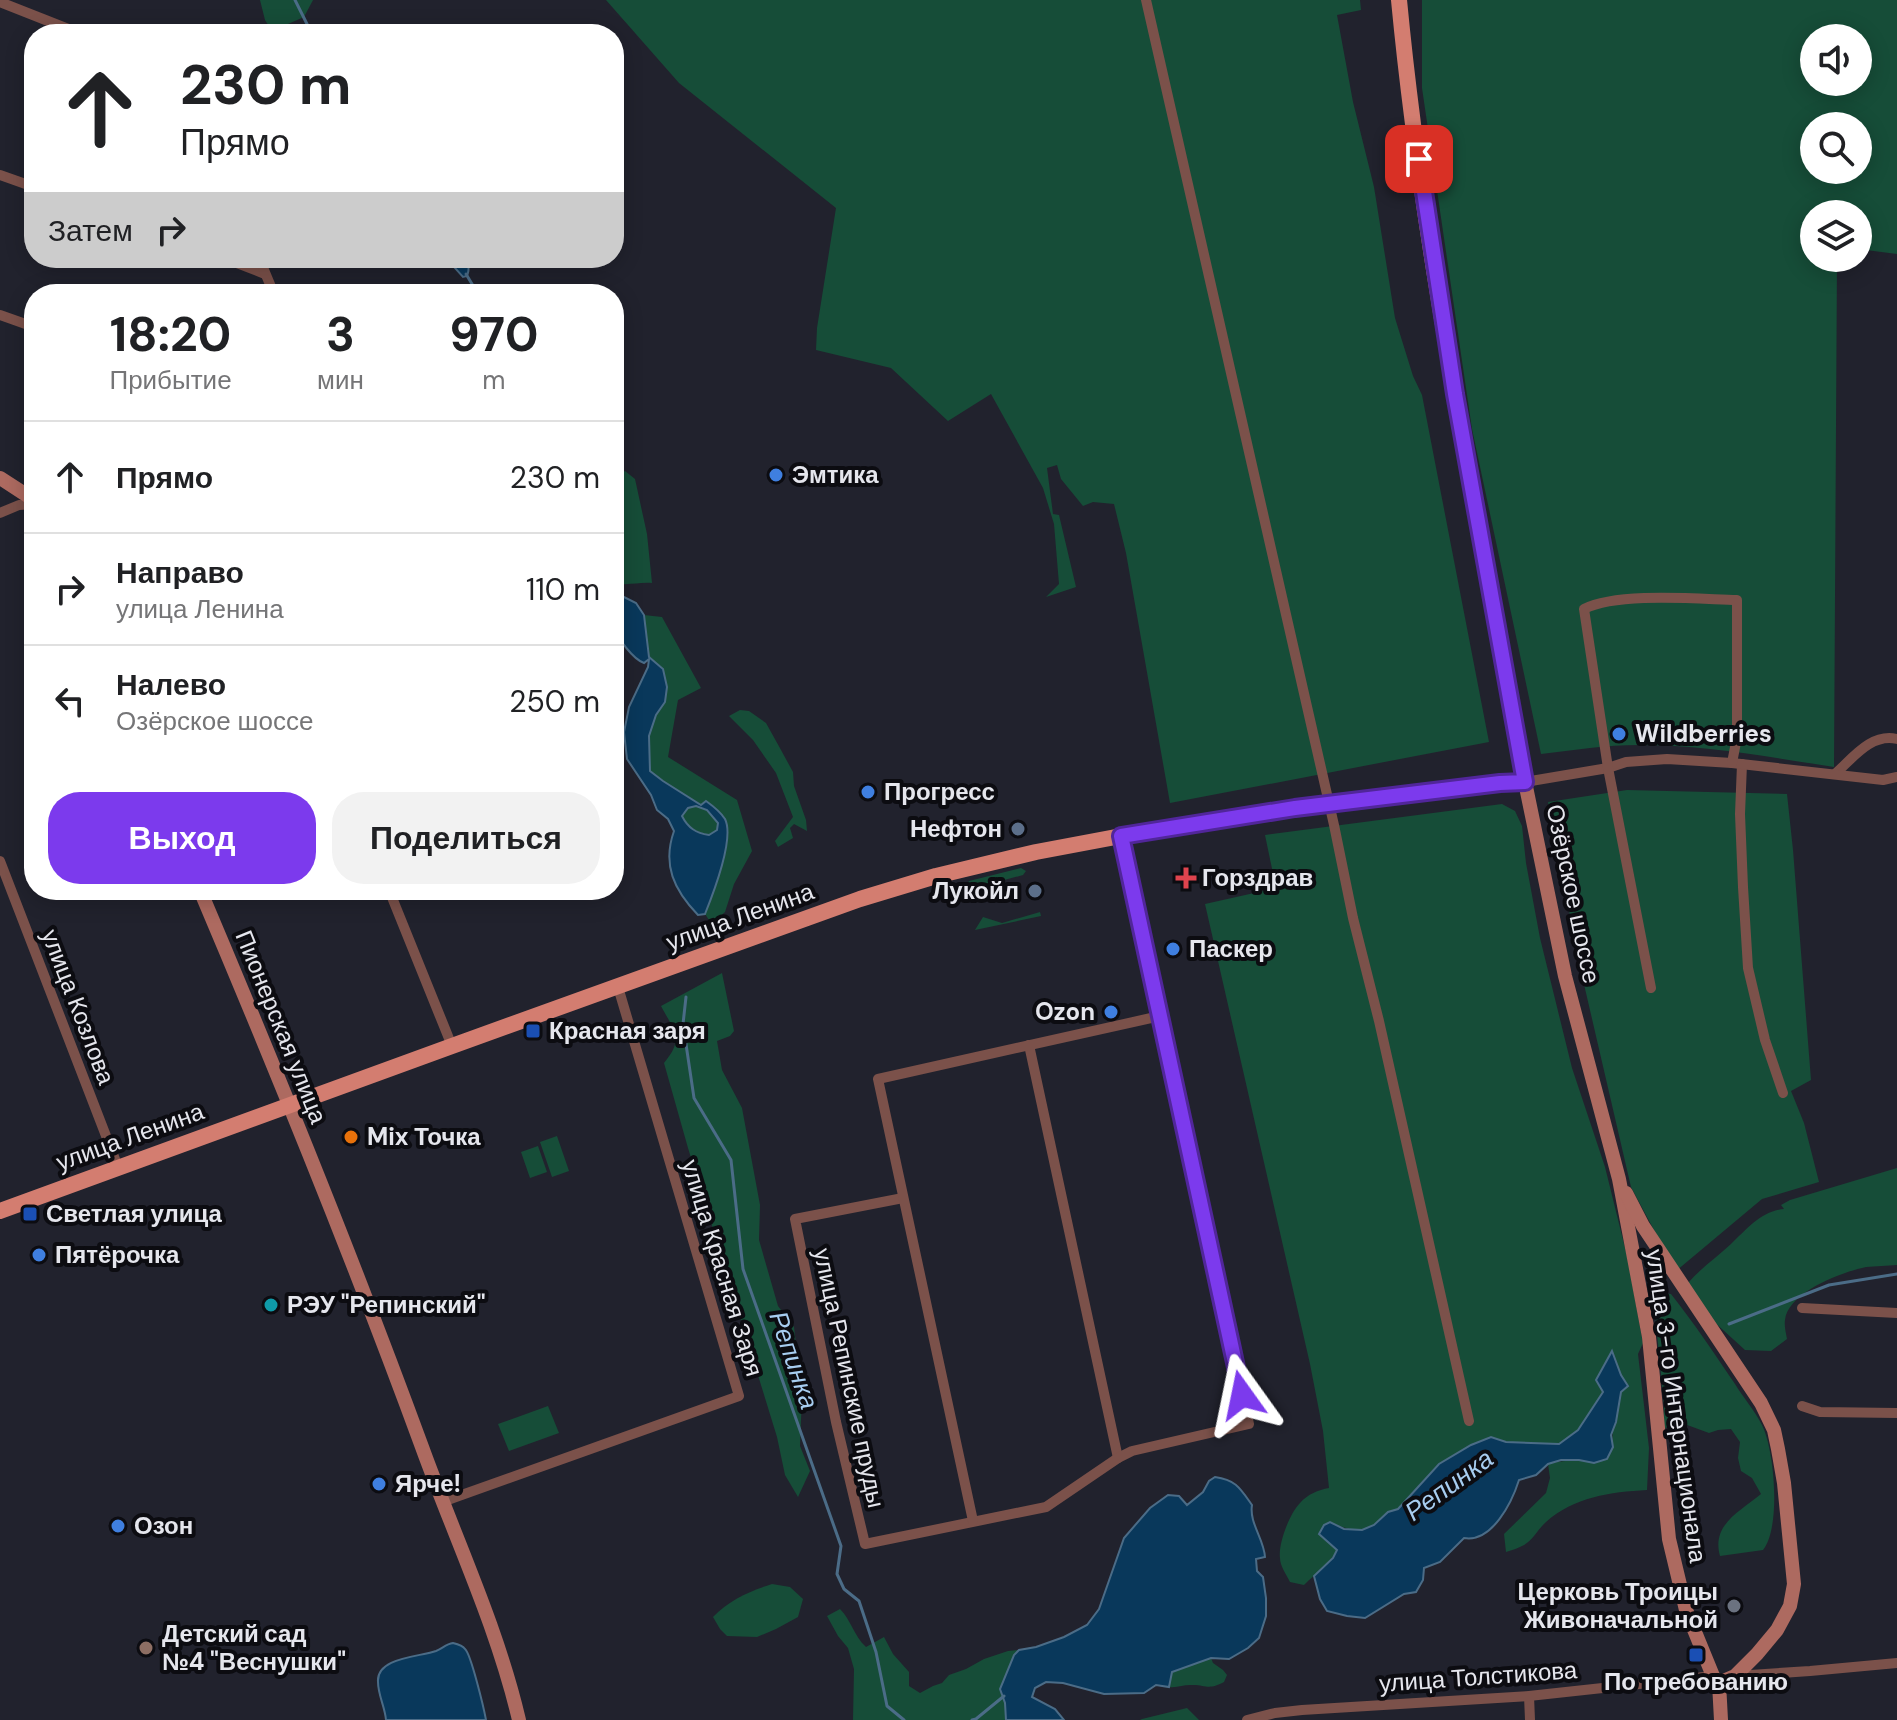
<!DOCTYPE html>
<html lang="ru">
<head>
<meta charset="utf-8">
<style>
	body { margin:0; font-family:"DM Sans",sans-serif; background:#f2f2f2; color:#202124; height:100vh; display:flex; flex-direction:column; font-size:30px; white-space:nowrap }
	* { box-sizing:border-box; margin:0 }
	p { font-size:26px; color:#757577 }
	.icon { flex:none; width:44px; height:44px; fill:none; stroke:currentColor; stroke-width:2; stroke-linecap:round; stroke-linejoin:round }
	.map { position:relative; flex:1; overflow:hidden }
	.side { position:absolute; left:24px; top:284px; width:600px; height:616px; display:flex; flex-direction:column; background:#fff; border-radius:32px; box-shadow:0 4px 20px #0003 }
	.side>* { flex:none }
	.banner { position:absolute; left:24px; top:24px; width:600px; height:244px; border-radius:32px; box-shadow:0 4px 20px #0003; background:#fff; color:#202124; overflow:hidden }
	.fabs { position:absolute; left:1800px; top:24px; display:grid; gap:16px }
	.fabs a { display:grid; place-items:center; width:72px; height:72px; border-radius:50%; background:#fff; box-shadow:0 4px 20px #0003; font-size:40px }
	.pin { position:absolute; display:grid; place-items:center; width:68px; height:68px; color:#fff; margin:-34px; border-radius:16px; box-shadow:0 4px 12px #0006 }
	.me { position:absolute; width:88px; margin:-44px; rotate:348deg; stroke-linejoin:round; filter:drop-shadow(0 0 6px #0008) }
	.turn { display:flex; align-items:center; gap:28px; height:168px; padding:0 24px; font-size:36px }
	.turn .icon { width:104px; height:104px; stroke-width:2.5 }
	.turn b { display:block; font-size:56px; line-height:68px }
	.then { display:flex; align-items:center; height:76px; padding:0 24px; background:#0003; gap:16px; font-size:30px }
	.eta { display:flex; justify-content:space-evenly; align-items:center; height:136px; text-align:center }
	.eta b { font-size:48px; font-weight:700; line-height:56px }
	.primary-button { display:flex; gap:16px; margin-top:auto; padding:16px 24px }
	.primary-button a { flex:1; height:92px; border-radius:32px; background:#7c3aed; color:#fff; font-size:32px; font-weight:700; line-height:92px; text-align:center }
	.primary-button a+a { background:#f2f2f2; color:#202124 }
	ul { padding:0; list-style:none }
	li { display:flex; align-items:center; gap:24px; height:112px; padding:0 24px; border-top:2px solid #e0e0e0 }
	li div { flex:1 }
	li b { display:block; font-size:30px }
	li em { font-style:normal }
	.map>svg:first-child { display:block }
	.green { fill:#164d38; fill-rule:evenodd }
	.water { fill:#09385b; stroke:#4b6c87; stroke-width:2; fill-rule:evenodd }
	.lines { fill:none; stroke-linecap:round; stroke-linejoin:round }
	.stream { stroke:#4b6c87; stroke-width:3 }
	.street { stroke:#7b514a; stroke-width:10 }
	.secondary { stroke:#ad6a60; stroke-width:14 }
	.primary { stroke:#d37d70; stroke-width:16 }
	.route-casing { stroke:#51269a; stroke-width:20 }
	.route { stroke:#7c3aed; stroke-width:14 }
	.shop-dot { fill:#3f7fe0; stroke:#0c0c11; stroke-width:3 }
	.service-dot { fill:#5c6f8a; stroke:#0c0c11; stroke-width:3 }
	.health-dot { fill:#e0444e; stroke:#0c0c11; stroke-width:3 }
	.transit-dot { fill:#1a4fb4; stroke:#0c0c11; stroke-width:3 }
	.food-dot { fill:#e8710a; stroke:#0c0c11; stroke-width:3 }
	.culture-dot { fill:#0f9aa8; stroke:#0c0c11; stroke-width:3 }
	.worship-dot { fill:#6b7280; stroke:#0c0c11; stroke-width:3 }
	.education-dot { fill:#8d6e63; stroke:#0c0c11; stroke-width:3 }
	.labels { text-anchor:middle; stroke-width:8; stroke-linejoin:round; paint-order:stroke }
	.poi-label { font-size:24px; font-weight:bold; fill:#e5e6ed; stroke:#0c0c11; text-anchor:start }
	.street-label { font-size:24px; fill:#e5e6ed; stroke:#0c0c11 }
	.water-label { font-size:26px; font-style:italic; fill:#a7cdf0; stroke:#0c0c11 }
</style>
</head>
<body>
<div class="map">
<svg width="1897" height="1720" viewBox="0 0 1897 1720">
	<rect width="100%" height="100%" fill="#21222d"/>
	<g class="green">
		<polygon points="260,0 313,0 304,17 272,31 265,20"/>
		<polygon points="606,0 1360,0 1361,10 1337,15 1353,102 1374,187 1395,318 1413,376 1422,395 1489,742 1170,803 1126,553 1114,504 1093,502 1083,506 1061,479 1057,465 1047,468 1053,514 1059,515 1076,587 1046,597 1059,584 1054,524 1043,488 991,394 948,421 891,368 816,350 817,328 836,208 679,83"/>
		<path d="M1422,0H1897V254L1858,249V214H1814V258H1837L1834,767C1770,757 1705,745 1639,745C1606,745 1574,750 1541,754L1472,429L1422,88ZM1814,38H1858V82H1814ZM1814,126H1858V170H1814Z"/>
		<path d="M625,471L635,479L647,534L652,583C638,582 628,586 614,583V477Z"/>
		<path d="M644,615L662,617L701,688L678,700L668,757L737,800L752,851L734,884L725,912L714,922L709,920L705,914C717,881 725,858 727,822L705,801L701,805L663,781L650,771L649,736L656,715L665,702L663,669L649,657Z"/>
		<polygon points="740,710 749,711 766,723 781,750 793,772 794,786 806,820 807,831 794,824 790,828 793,838 778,847 775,841 793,817 776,773 753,740 729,716"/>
		<polygon points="1627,790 1787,794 1793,850 1811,1080 1791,1091 1804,1123 1819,1182 1762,1199 1676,1271 1631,1187 1580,967 1548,802"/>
		<path d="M1502,804L1515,811L1522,826L1526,863L1540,938L1572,1068L1605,1167L1627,1256L1643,1343L1638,1354L1649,1448L1647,1490C1610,1492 1574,1497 1546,1522C1538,1529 1533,1540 1524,1545C1519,1548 1512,1550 1506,1552L1504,1534L1546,1493L1550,1478L1548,1464C1564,1460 1577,1459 1594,1463L1613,1447C1610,1432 1618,1408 1621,1392L1628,1386L1621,1375L1612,1352L1607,1363L1603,1392L1578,1430L1559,1444L1506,1442L1491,1437L1471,1445L1439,1464L1398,1509C1388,1512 1384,1518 1375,1524C1361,1534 1345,1529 1330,1522L1325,1540L1332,1544L1337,1550C1331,1563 1315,1574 1304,1585L1290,1582C1286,1574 1280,1566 1280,1558C1278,1543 1290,1513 1300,1503C1308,1494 1318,1490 1329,1488L1323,1431L1310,1364L1205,904L1276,888L1265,835Z"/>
		<path d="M696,806L707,810L718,823L717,830L709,835C696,832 688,828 682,815L688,808Z"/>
		<polygon points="1021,868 1026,871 1023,875 971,889 966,886 969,881"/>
		<polygon points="1040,912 1041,916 975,930 983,917 1002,923"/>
		<path d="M722,973L734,1031L730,1036L717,1041L722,1070L742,1108L760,1205L759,1240L778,1306L794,1327L802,1395L800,1446L810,1471L798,1497L785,1475L777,1437L688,1148L664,1063C685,1038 674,1031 661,1006Z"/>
		<polygon points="557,1136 569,1171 552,1177 540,1142"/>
		<polygon points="538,1146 547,1172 530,1178 521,1152"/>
		<path d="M1897,1168V1265C1887,1266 1876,1266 1866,1267C1842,1272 1788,1292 1785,1320C1784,1326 1786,1333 1787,1339L1771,1351L1745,1350L1711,1319L1688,1283C1701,1268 1717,1257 1731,1244C1747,1229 1761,1211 1784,1209L1781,1205L1790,1200Z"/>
		<path d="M1664,1293L1671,1294C1694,1323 1714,1353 1735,1384C1743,1397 1755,1411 1762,1425C1775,1451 1781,1528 1763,1550L1720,1556C1711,1524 1741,1511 1761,1494L1752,1478L1741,1471L1738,1458L1740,1442L1731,1429L1718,1430L1709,1433L1679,1422L1663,1429L1664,1405L1655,1313L1656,1300Z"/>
		<polygon points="548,1406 559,1433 509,1451 498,1424"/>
		<path d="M772,1584L790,1587L803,1599L798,1617L776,1629L757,1637L727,1636L720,1629L713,1617C729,1600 750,1591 772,1584Z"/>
		<path d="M840,1609C851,1620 854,1636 866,1647L884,1637L893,1654L909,1672V1686L920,1693L933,1686L942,1683L949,1675L966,1669L984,1659L1008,1651L1019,1650L1014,1655L1000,1689L1005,1703L1006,1720H853L854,1669L848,1648L838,1636L827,1616Z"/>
		<path d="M1211,1658L1213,1663L1223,1670L1227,1675L1224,1682C1207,1691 1206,1684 1190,1685C1183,1685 1177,1688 1169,1687L1172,1672Z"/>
		<polygon points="1187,1708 1199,1720 1140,1720 1142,1719"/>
	</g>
	<g class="water">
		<path d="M446,258H462C469,264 470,268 467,276L463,277Z"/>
		<path d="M618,594L636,603L644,615L649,657L663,669L667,687L665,702L656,715L649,736L650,771L663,781L701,805L706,801C713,806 720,811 725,819C735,839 713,894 705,914L698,915C674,890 662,865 674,831L668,819L657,810L651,795L627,759L624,732L629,707L648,667L649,659L644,663C633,659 618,639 614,627C611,618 613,602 618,594ZM696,806L707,810L718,823L717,830L709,835C696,833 688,828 682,816L688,808Z"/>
		<path d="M1612,1351L1621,1375L1628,1386L1621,1392L1616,1422L1611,1435L1613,1447L1607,1459L1594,1463L1579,1460H1561L1548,1464L1536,1475L1519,1480C1512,1502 1492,1543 1464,1538L1440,1562L1424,1568L1423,1580L1416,1592L1404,1594L1365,1618L1347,1616L1327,1611L1320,1599L1314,1576L1333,1558L1337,1550L1319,1534L1324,1525L1330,1522L1344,1529L1362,1530L1374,1525L1388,1512L1398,1509L1439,1464L1471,1445L1491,1437L1506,1442L1559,1444L1578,1430L1603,1392L1596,1380Z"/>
		<path d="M1215,1477C1236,1480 1240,1488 1252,1505C1249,1523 1264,1539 1265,1557L1256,1559L1257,1571L1263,1577L1266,1598V1616L1259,1638L1248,1648L1229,1659L1211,1658L1172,1672L1169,1687L1156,1685L1144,1693L1104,1694L1063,1683L1046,1682L1035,1688L1032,1697L1055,1709L1064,1720H1006L1005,1703L1000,1689L1014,1655L1019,1650L1036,1647L1064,1637L1087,1625L1099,1609L1124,1538L1150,1508L1168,1495L1179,1496L1187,1505L1203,1492L1209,1481Z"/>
		<path d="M453,1643C457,1644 463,1646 465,1649C471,1654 484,1709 486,1720H386C385,1707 378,1695 378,1682C376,1657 420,1657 436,1651C443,1648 446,1644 453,1643Z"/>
	</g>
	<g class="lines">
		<g class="stream">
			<polyline points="295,0 312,34"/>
			<polyline points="466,274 475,289"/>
			<polyline points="614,511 616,516 614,531"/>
			<polyline points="686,997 683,1024 694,1098 731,1160 743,1269 841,1546 837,1574 844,1589 859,1601 876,1652 887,1706 904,1720"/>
			<polyline points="1729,1324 1829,1285 1897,1274"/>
			<polyline points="972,1720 976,1719 1004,1696"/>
		</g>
		<g class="street">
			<polyline points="1146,0 1334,825 1353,918 1379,1021 1469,1421"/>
			<polyline points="0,2 81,34"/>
			<polyline points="0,175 34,187"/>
			<polyline points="224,258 265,274"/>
			<polyline points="259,258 274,294"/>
			<polyline points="0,315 34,327"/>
			<polyline points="0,513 19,505 34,504"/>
			<polyline points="1742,764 1740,814 1743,887 1748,968 1765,1040 1783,1093"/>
			<path d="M1835,774C1853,758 1871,733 1897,739"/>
			<polyline points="1525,782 1608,768 1626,762 1667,759 1732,763 1883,780 1897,777"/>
			<polyline points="0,861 118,1167"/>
			<polyline points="389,890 452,1046"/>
			<path d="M1651,988L1608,768L1584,609C1618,592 1697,599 1737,600V737L1732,763"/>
			<polyline points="1029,1045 1118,1458"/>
			<polyline points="903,1198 795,1219 836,1422 865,1544 1046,1507 1118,1458 1132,1451 1249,1424 1121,836"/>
			<polyline points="1802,1308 1897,1313"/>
			<polyline points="1802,1406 1820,1412 1897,1413"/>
			<polyline points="442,1502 739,1396 618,987"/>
			<polyline points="973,1521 878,1079 1160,1016"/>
			<polyline points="1735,1676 1810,1671 1897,1663"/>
			<polyline points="1529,1696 1530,1720"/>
			<polyline points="1247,1720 1275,1713 1302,1710 1529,1696 1713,1676"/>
		</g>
		<g class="secondary">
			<polyline points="0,478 34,500"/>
			<polyline points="1525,782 1565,976 1619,1179 1649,1337 1669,1539 1686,1610 1713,1676 1719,1683 1721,1720"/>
			<path d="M200,890C278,1074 353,1259 422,1447C455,1538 497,1626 519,1720"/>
			<polyline points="1626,1193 1643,1226 1761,1403 1774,1430 1778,1449 1784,1483 1794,1584 1790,1606 1777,1630 1757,1654 1735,1676 1719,1683"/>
		</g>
		<path class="primary" d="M0,1211L452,1046L860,899L936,876L1036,852L1153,830L1295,808L1500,783L1525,782C1480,522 1424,263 1399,0"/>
	</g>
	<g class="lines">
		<g class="route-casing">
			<polyline id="route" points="1242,1395 1121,836 1295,808 1500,783 1525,782 1455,394 1419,159"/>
		</g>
		<use href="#route" class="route"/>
	</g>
	<g class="shop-dot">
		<circle cx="776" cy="475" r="8"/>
		<circle cx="1619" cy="734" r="8"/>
		<circle cx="868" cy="792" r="8"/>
		<circle cx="1173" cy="949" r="8"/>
		<circle cx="1111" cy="1012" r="8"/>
		<circle cx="39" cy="1255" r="8"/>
		<circle cx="379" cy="1484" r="8"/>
		<circle cx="118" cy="1526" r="8"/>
	</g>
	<g class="service-dot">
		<circle cx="1018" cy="829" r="8"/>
		<circle cx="1035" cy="891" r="8"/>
	</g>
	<path class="health-dot" d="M1182 866h8v8h8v8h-8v8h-8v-8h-8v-8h8z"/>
	<g class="transit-dot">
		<rect x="525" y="1023" width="16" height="16" rx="4"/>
		<rect x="22" y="1206" width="16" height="16" rx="4"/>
		<rect x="1688" y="1647" width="16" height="16" rx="4"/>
	</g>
	<circle class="food-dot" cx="351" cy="1137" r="8"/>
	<circle class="culture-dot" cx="271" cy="1305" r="8"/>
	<circle class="worship-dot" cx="1734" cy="1606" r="8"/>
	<circle class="education-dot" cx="146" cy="1648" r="8"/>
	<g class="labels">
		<g class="poi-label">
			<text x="792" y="483">Эмтика</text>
			<text x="1635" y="742">Wildberries</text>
			<text x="884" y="800">Прогресс</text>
			<text x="1002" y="837" text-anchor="end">Нефтон</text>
			<text x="1202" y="886">Горздрав</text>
			<text x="1019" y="899" text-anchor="end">Лукойл</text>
			<text x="1189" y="957">Паскер</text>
			<text x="1095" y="1020" text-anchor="end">Ozon</text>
			<text x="549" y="1039">Красная заря</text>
			<text x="367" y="1145">Mix Точка</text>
			<text x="46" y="1222">Светлая улица</text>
			<text x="55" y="1263">Пятёрочка</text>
			<text x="287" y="1313">РЭУ "Репинский"</text>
			<text x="395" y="1492">Ярче!</text>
			<text x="134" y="1534">Озон</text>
			<text x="1718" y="1600" text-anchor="end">Церковь Троицы<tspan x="1718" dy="28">Живоначальной</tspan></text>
			<text x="162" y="1642">Детский сад<tspan x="162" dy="28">№4 "Веснушки"</tspan></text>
			<text x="1696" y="1690" text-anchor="middle">По требованию</text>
		</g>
		<g class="street-label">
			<text transform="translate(1573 894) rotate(78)" y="8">Озёрское шоссе</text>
			<text transform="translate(740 917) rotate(-20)" y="8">улица Ленина</text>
			<text transform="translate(78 1007) rotate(69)" y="8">улица Козлова</text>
			<text transform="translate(281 1027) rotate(68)" y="8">Пионерская улица</text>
			<text transform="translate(130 1137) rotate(-20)" y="8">улица Ленина</text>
			<text transform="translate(722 1268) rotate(73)" y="8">улица Красная Заря</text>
			<text transform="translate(849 1378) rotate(78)" y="8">улица Репинские пруды</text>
			<text transform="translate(1676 1406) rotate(82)" y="8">улица 3-го Интернационала</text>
			<text transform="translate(1478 1677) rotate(-4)" y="8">улица Толстикова</text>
		</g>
		<g class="water-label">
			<text transform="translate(794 1360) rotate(71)" y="9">Репинка</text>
			<text transform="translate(1449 1485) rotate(-36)" y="9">Репинка</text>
		</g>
	</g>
</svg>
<div class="fabs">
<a><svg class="icon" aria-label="sound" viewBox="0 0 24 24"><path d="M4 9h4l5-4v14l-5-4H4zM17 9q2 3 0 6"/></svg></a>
<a><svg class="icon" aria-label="search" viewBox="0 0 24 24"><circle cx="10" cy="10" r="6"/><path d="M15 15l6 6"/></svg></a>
<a><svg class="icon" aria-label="layers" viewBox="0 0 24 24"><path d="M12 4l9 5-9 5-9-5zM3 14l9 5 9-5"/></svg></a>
</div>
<div class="pin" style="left:1419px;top:159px;background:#d93025"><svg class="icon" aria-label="arrive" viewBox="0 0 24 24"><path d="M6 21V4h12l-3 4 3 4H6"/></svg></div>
<svg class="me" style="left:1242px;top:1395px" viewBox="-20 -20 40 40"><path d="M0-17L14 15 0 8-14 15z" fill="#7c3aed" stroke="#fff" stroke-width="4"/></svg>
<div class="banner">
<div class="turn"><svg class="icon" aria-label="ahead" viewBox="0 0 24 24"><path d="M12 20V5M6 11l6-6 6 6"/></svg><div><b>230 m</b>Прямо</div></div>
<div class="then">Затем<svg class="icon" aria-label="right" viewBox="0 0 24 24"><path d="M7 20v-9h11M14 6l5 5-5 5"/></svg></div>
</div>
<section class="side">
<div class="eta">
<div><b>18:20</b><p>Прибытие</p></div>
<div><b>3</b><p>мин</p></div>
<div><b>970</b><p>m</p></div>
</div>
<ul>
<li><svg class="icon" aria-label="ahead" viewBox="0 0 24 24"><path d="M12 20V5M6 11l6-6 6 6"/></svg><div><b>Прямо</b></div><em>230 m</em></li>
<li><svg class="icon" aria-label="right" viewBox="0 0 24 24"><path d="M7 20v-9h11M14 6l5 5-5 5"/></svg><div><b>Направо</b><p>улица Ленина</p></div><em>110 m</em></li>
<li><svg class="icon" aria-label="left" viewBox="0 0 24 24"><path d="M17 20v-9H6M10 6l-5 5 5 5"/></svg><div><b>Налево</b><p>Озёрское шоссе</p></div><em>250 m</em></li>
</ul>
<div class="primary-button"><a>Выход</a><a>Поделиться</a></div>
</section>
</div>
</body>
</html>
